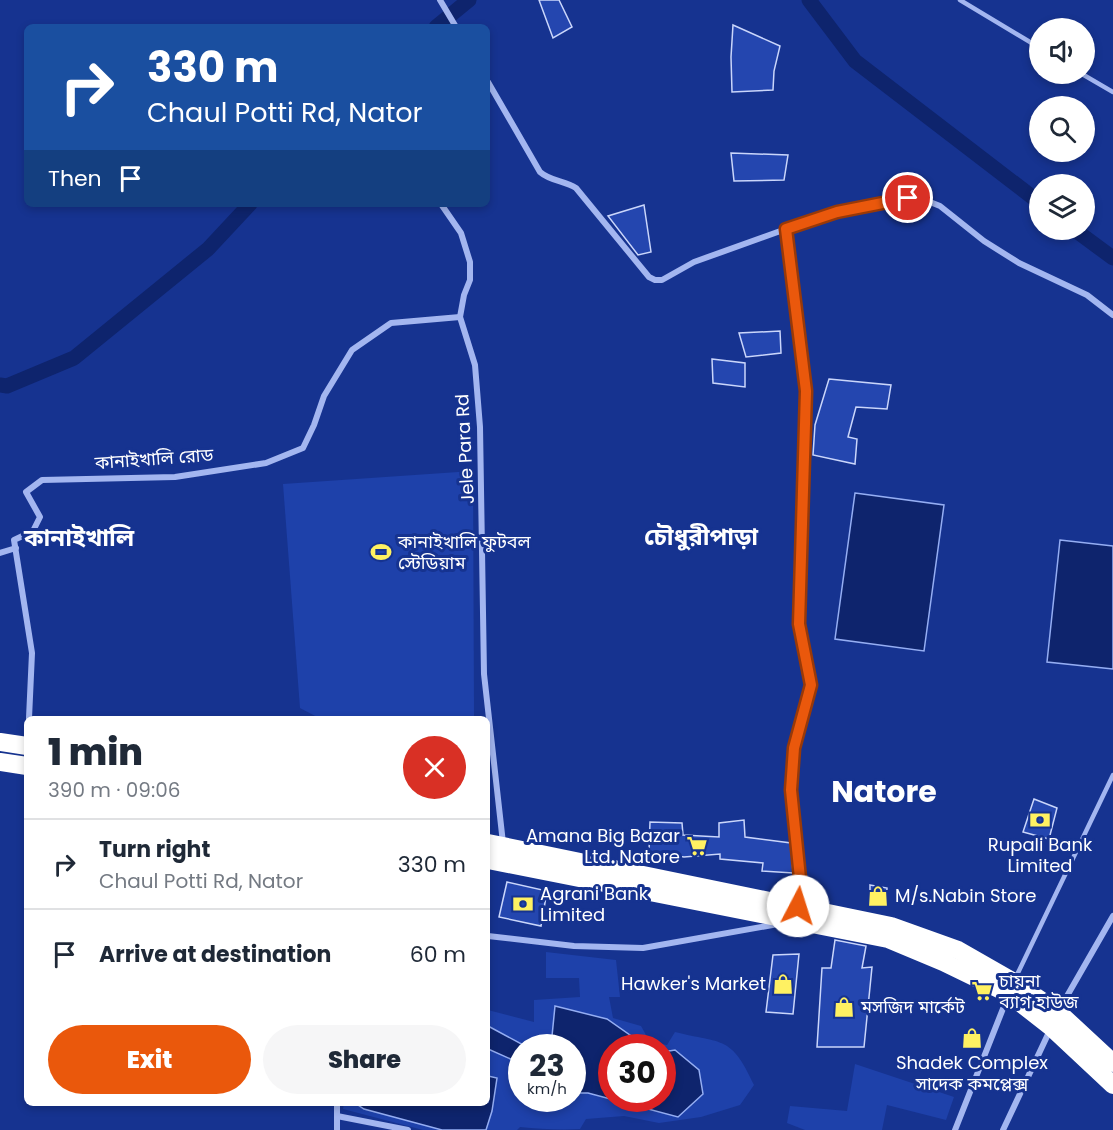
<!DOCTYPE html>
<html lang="en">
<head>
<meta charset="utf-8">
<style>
	body { margin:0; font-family:Poppins,"Noto Sans Bengali",sans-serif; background:#f6f6f7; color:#1f2937; height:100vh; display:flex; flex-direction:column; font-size:22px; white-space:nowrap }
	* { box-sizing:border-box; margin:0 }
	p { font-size:20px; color:#747a83 }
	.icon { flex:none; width:33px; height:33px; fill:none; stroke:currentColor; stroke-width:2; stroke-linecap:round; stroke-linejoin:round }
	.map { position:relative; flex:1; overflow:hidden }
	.panel { position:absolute; left:24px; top:716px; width:466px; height:390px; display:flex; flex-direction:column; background:#fff; border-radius:9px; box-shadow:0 3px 9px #0003 }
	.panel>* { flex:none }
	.banner { position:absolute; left:24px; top:24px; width:466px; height:183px; border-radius:9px; box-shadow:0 3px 9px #0003; background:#1a4fa0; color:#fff; overflow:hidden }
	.tools { position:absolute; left:1029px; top:18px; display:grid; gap:12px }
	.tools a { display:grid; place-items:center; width:66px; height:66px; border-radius:50%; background:#fff; box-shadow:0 3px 9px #0003; font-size:30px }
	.speed { position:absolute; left:508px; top:1034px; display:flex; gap:12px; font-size:30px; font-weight:700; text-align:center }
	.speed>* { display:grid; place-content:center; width:78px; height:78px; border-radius:50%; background:#fff; box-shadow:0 3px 9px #0003; line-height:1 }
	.speed small { font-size:15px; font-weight:400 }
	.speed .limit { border:9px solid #d22; background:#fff; color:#111 }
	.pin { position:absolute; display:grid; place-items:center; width:51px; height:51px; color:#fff; margin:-26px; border:3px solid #fff; border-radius:50%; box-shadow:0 2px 6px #0007 }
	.me { position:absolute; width:66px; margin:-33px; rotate:5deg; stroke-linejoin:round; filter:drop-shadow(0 0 4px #0008) }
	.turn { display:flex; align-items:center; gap:21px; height:126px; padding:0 24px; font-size:27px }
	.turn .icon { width:78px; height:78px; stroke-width:2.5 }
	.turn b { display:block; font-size:42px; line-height:51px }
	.then { display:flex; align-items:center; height:57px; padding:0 24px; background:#0003; gap:12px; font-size:22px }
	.round { display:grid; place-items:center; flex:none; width:63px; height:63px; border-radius:32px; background:#f6f6f7 }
	.summary { display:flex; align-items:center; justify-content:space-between; height:102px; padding:0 24px }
	h1 { font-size:36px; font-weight:800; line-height:45px }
	.button { display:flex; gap:12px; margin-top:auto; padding:12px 24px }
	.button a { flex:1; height:69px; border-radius:36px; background:#ea580c; color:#fff; font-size:24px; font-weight:800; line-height:69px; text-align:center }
	.button a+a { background:#f6f6f7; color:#1f2937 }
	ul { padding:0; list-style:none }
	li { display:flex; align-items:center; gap:18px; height:90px; padding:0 24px; border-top:2px solid #e0e1e3 }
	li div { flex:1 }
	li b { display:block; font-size:22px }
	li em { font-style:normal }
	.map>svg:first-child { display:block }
	.green { fill:#1e41aa }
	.water { fill:#0e246d; stroke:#95aef3; stroke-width:1.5 }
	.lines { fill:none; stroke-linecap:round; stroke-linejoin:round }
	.canal { stroke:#0e246d; stroke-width:15 }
	.building { fill:#2446af; stroke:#cad6fb; stroke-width:1.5 }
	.lane { stroke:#a3b6f0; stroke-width:4.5 }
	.street { stroke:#a3b6f0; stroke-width:6 }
	.highway { stroke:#fff; stroke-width:18 }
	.route-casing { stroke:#983908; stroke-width:15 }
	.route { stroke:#ea580c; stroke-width:10 }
	.labels { text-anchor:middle; stroke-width:6; stroke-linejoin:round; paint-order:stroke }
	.street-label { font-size:18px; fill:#fff; stroke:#163390 }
	.poi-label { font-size:18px; fill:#fff; stroke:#163390; text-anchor:start }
	.district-label { font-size:24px; font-weight:bold; fill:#fff; stroke:#163390 }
	.town-label { font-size:30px; font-weight:bold; fill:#fff; stroke:#163390 }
</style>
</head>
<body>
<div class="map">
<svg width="1113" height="1130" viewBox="0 0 1113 1130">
	<rect width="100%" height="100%" fill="#163390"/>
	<g class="green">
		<polygon points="473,471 474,718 319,718 300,708 283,484"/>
		<path d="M546,952L616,960L620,997H609L613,1018L641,1026L650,1042L667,1045L675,1032C723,1044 731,1035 754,1085L740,1105L701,1117L659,1123L624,1116L586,1119L580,1129C560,1130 539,1129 520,1127L517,1130H486L492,1111L497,1078L488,1076V1049L522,1064V1098H573V1093H588L678,1117L699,1070L675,1050L663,1052V1047H647L607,1019L549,1047H527L488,1026V1010L534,1022V1000L580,997L579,978H546Z"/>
		<polygon points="855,1064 954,1097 946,1120 887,1105 882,1130 805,1130 787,1123 790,1106 847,1111"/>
		<polygon points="344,1103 355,1103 364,1109 442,1130 423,1130 343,1109"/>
	</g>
	<g class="water">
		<polygon points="855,493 944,505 924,651 835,639"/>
		<polygon points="1060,540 1113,546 1113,669 1047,662"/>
		<polygon points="555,1006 607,1019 647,1047 612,1047 612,1098 663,1098 663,1052 675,1050 699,1070 703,1094 678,1117 588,1093 573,1093 573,1047 549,1047 551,1046"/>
		<polygon points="488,1026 527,1047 522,1047 522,1064 488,1049"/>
		<polygon points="488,1076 497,1078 492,1111 486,1130 442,1130 364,1109 355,1103 488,1102"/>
	</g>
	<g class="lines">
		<g class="canal">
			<polyline points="809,0 855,61 1040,203"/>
			<polyline points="436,27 469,0"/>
			<polyline points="1075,230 1113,258"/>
			<polyline points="0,385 7,386 74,358 208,249 250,204"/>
		</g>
	</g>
	<g class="building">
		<polygon points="539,0 559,0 572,27 553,38"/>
		<polygon points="733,25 780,46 774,71 773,90 732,92 731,57"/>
		<polygon points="731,153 788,155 784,180 734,181"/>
		<polygon points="644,205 651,252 638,255 608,216"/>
		<polygon points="780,331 781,353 746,357 739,333"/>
		<polygon points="712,359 745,363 745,387 713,383"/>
		<polygon points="829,379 891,385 887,409 856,407 848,437 857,439 855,464 813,455 815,425"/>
		<polygon points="1034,799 1057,808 1049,839 1023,832"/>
		<polygon points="744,820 745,837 791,843 793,873 762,871 763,863 720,859 720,854 684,857 649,852 650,822 682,823 683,835 719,837 719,823"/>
		<polygon points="507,882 547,891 541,926 499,917"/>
		<polygon points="870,885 887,888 886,906 870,904"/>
		<polygon points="835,940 866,946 862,968 872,967 864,1047 817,1047 822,968 831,968"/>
		<polygon points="799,954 793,1014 766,1012 773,955"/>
	</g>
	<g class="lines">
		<g class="lane">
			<polyline points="960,0 1040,48"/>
			<polyline points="1082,74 1113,92"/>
			<polyline points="1015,979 1113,775"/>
		</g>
		<g class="street">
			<polyline points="440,0 456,27"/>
			<path d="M488,82L540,172C550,181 565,181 576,188L649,277L655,280H662L694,262L786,229L806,391L799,624L811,685L794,748L791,791L800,878L798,906"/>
			<polyline points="441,204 461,233 470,262 470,280 464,295 460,317 475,365 480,427 484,674 503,843"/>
			<polyline points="786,229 837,212 908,198 920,198 940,206 984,241 1019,263 1087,295 1113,315"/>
			<polyline points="0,553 16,548"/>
			<polyline points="29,718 32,653 14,540 33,531 40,517 26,492 42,480 175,477 266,463 303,448 314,425 324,396 352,350 391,323 460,317"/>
			<polyline points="488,936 574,946 643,948 778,924"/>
			<polyline points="1059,1010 1113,916"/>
			<polyline points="337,1102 337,1130"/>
			<polyline points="337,1116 408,1130"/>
			<polyline points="955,1130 1008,996"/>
			<polyline points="1003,1130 1050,1030"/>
		</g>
		<g class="highway">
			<polyline points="0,742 27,746"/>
			<polyline points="0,762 27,766"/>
			<polyline points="488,843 891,926 958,950 1014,982 1058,1012 1113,1063"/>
			<polyline points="488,860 888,939 943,962 1009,994 1051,1027 1113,1085"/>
		</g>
	</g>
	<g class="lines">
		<g class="route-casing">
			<polyline id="route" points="798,906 800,878 791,790 794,748 811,685 799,624 806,391 786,229 837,212 908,198"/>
		</g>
		<use href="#route" class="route"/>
	</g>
	<defs>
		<g id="stadium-bare" transform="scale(1.62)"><path d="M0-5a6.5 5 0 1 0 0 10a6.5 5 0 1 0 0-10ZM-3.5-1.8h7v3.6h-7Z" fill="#fff162" stroke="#163390" stroke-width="2.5" paint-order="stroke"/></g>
		<g id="bank-bare" transform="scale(1.62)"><path d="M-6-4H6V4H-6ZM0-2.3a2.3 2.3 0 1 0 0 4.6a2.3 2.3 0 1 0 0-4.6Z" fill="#fff162" stroke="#163390" stroke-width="2.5" paint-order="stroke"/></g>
		<g id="supermarket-bare" transform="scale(1.62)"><path d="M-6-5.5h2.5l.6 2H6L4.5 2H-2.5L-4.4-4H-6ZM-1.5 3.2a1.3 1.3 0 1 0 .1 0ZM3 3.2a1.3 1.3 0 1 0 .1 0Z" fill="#fff162" stroke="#163390" stroke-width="2.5" paint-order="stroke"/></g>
		<g id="shop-bare" transform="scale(1.62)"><path d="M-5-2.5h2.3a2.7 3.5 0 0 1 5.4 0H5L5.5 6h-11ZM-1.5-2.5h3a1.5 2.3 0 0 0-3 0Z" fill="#fff162" stroke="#163390" stroke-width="2.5" paint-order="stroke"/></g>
	</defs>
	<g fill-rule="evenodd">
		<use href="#stadium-bare" x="381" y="552"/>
		<use href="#bank-bare" x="1040" y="820"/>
		<use href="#supermarket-bare" x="697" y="846"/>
		<use href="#shop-bare" x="878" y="896"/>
		<use href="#bank-bare" x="523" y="904"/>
		<use href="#shop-bare" x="783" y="984"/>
		<use href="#supermarket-bare" x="982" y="991"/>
		<use href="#shop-bare" x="844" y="1007"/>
		<use href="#shop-bare" x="972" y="1038"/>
	</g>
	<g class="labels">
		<g class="street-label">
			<text transform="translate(465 449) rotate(-93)" y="6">Jele Para Rd</text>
			<text transform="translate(154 459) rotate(-4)" y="6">কানাইখালি রোড</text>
		</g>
		<g class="poi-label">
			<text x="398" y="548">কানাইখালি ফুটবল<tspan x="398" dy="21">স্টেডিয়াম</tspan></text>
			<text x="680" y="842" text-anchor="end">Amana Big Bazar<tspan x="680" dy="21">Ltd. Natore</tspan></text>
			<text x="1040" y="851" text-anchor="middle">Rupali Bank<tspan x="1040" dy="21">Limited</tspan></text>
			<text x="540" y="900">Agrani Bank<tspan x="540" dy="21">Limited</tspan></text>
			<text x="895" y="902">M/s.Nabin Store</text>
			<text x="999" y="987">চায়না<tspan x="999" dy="21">ব্যাগ হাউজ</tspan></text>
			<text x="766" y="990" text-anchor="end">Hawker's Market</text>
			<text x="861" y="1013">মসজিদ মার্কেট</text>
			<text x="972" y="1069" text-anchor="middle">Shadek Complex<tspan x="972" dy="21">সাদেক কমপ্লেক্স</tspan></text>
		</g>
		<g class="district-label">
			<text x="701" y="545">চৌধুরীপাড়া</text>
			<text x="79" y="546">কানাইখালি</text>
		</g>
		<g class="town-label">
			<text x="884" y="802">Natore</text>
		</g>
	</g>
</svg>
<div class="tools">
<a><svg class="icon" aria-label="sound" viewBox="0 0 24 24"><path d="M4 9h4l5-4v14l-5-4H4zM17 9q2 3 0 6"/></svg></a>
<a><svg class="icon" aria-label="search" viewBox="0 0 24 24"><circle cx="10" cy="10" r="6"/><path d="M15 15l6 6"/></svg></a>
<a><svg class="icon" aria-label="layers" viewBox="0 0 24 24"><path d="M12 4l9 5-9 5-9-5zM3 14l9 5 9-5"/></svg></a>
</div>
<div class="speed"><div>23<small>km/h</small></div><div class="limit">30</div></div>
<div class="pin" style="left:908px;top:198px;background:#d93025"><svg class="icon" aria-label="arrive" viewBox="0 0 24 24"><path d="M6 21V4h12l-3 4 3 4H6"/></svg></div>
<svg class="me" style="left:798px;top:906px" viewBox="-20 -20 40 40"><circle r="19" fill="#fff"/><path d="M0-13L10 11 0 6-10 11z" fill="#ea580c"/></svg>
<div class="banner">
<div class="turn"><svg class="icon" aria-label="right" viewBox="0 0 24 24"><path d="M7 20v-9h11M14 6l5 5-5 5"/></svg><div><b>330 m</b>Chaul Potti Rd, Nator</div></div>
<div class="then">Then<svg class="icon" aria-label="arrive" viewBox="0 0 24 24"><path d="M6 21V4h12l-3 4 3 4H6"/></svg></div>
</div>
<section class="panel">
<div class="summary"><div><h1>1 min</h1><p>390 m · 09:06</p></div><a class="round" style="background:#d93025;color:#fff"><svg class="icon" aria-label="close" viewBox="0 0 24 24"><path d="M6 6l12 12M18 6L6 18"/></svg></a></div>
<ul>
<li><svg class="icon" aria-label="right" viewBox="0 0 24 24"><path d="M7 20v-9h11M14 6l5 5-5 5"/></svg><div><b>Turn right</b><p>Chaul Potti Rd, Nator</p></div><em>330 m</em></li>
<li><svg class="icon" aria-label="arrive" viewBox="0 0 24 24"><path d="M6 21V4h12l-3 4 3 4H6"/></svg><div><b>Arrive at destination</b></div><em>60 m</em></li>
</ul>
<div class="button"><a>Exit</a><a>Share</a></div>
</section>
</div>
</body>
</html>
